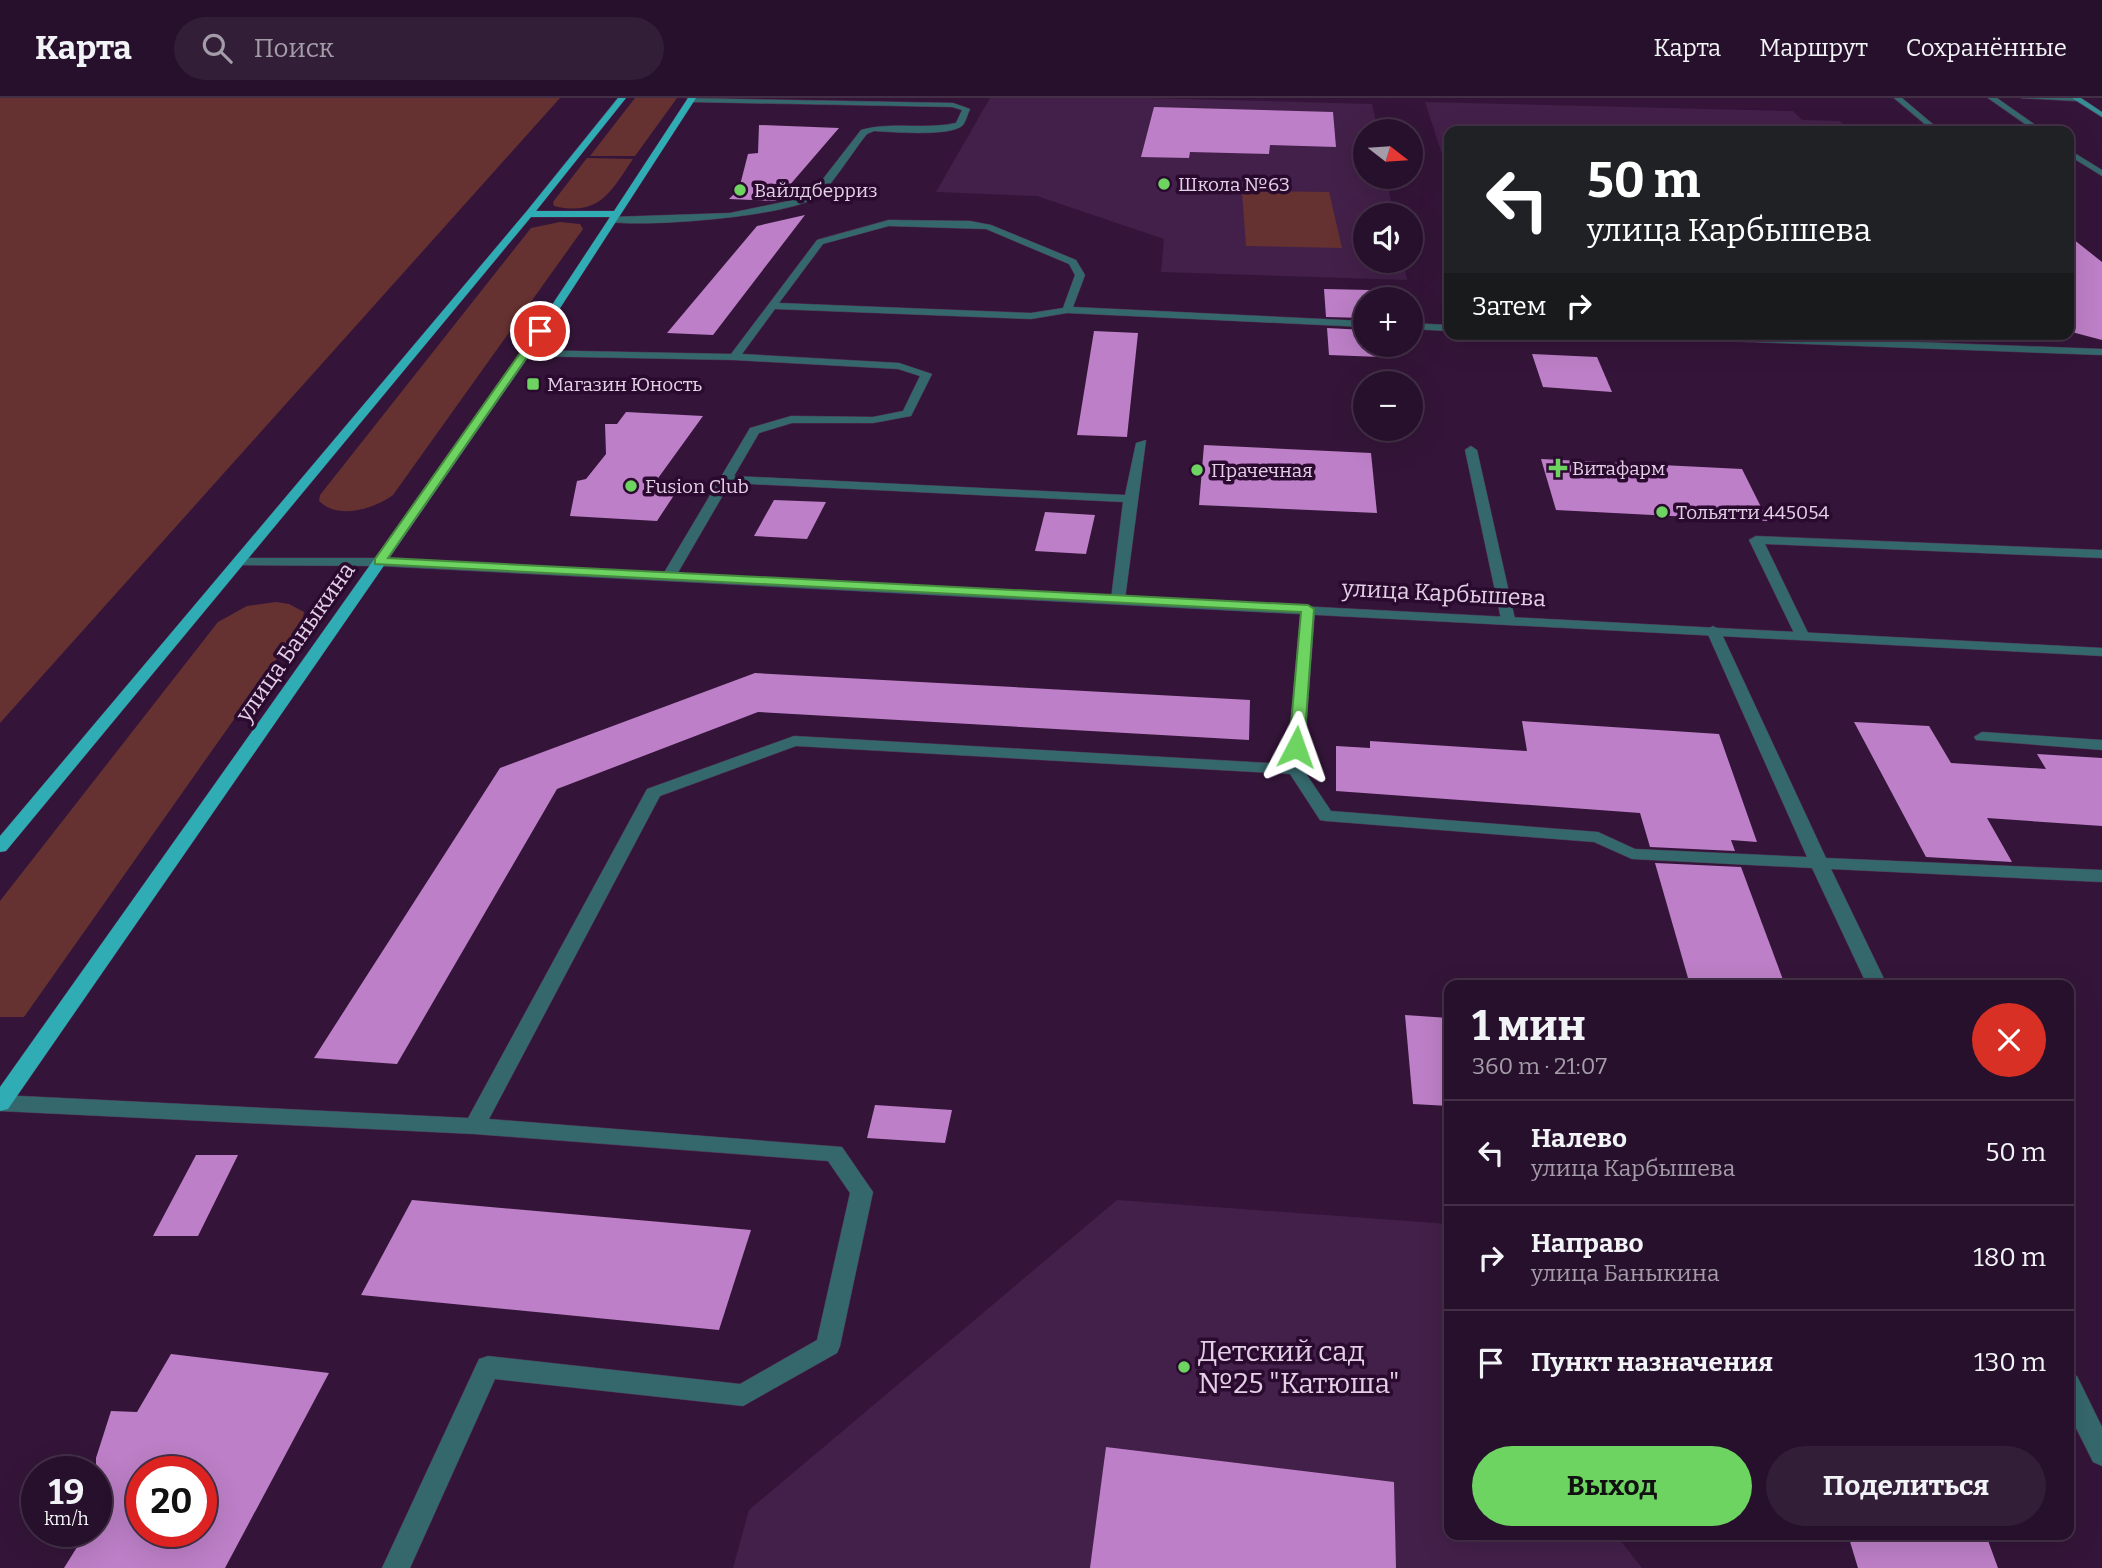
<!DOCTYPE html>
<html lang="ru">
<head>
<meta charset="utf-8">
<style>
	body { margin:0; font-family:Bitter,serif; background:#331e37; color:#f1f3f6; height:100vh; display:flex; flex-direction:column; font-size:26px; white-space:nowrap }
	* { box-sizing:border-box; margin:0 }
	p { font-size:23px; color:#a49da9 }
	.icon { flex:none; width:38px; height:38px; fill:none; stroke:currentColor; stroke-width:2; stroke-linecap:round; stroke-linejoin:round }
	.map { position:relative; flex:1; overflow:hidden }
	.side { position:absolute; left:1444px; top:882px; width:630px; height:560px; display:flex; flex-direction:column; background:#27102b; border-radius:14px; box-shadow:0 7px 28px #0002,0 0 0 2px #433047 }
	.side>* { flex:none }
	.hud { position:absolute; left:1444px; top:28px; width:630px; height:214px; border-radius:14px; box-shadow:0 7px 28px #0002,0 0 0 2px #433047; background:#202124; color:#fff; overflow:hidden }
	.needle { width:46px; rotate:107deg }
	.controls { position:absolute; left:1353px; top:21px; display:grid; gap:14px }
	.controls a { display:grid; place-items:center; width:70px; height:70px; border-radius:50%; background:#27102b; box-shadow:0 7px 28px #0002,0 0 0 2px #433047; font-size:35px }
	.speed { position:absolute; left:21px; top:1358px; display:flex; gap:14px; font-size:35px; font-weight:700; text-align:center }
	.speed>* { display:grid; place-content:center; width:91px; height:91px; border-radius:50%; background:#27102b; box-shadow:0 7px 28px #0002,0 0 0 2px #433047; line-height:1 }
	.speed small { font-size:18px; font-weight:400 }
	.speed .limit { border:10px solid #d22; background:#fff; color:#111 }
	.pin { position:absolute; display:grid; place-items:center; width:60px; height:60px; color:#fff; margin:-30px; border:4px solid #fff; border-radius:50%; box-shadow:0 2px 7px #0007 }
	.me { position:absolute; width:77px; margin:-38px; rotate:4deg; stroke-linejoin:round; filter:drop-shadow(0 0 5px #0008) }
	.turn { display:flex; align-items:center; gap:24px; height:147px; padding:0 28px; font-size:32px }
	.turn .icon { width:91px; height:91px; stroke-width:2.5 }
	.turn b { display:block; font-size:49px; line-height:60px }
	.then { display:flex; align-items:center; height:66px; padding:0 28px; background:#0003; gap:14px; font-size:26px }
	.round { display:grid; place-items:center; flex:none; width:74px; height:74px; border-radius:37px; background:#331e37 }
	.overview { display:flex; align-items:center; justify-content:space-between; height:119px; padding:0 28px }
	h1 { font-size:42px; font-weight:700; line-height:52px }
	.primary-button { display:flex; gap:14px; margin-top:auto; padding:14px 28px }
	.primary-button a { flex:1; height:80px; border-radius:42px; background:#6dd361; color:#111; font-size:28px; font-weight:700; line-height:80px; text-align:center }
	.primary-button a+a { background:#331e37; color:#f1f3f6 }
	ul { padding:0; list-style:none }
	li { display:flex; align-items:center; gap:21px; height:105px; padding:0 28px; border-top:2px solid #433047 }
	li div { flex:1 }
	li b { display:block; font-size:26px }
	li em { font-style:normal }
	header { display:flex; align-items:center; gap:42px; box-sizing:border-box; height:98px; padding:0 35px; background:#27102b; border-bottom:2px solid #433047 }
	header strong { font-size:33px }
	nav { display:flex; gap:38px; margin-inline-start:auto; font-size:24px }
	.search { width:490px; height:63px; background:#331e37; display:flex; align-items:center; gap:18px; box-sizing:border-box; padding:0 24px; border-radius:38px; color:#a49da9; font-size:26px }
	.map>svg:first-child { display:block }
	.built { fill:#432049 }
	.green { fill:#653231 }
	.building { fill:#bd7fc7; fill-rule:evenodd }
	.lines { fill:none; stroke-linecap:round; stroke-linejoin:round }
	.service-casing { stroke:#503355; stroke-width:1 }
	.tertiary-casing { stroke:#503355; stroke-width:1 }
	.secondary-casing { stroke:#503355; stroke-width:1 }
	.primary-casing { stroke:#503355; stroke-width:1 }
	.service { fill:#35686c; fill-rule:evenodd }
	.tertiary { fill:#35686c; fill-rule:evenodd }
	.secondary { fill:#358e94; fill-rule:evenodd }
	.primary { fill:#2facb4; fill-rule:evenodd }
	.route { fill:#6dd361; stroke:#47893f; stroke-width:2 }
	.poi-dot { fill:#6dd361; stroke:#2a0b2f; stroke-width:2.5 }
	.labels { text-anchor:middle; stroke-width:7; stroke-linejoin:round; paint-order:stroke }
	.far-poi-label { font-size:19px; fill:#e3d0e6; stroke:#2a0b2f; text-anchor:start }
	.street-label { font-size:23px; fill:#e3d0e6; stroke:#2a0b2f }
	.near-poi-label { font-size:28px; fill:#e3d0e6; stroke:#2a0b2f; text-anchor:start }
</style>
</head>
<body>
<header>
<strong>Карта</strong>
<div class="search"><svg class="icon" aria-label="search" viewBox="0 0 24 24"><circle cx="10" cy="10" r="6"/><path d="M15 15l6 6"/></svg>Поиск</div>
<nav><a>Карта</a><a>Маршрут</a><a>Сохранённые</a></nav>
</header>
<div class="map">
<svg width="2102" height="1470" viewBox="0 0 2102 1470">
	<rect width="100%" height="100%" fill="#341539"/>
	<g class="built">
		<polygon points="990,0 1148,0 1372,6 1378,33 1365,33 1365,79 1386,79 1394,117 1365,117 1365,163 1403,163 1407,182 1161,174 1164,141 1037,98 936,94"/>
		<polygon points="1425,4 1793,13 1802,22 1840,23 1851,33 1449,33 1449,78"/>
		<polygon points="1117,1102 1449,1126 1449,1437 1616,1437 1642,1470 733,1470 749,1412"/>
	</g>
	<g class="green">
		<polygon points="0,0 560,0 0,625"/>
		<polygon points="635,0 677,0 635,58 590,58"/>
		<path d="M587,60L633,61C611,93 600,119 554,108L553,104Z"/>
		<polygon points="1242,93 1329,94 1342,150 1246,148"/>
		<path d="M560,124L580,126L583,131L393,397C374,411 338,422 319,403L320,397L531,130Z"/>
		<polygon points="276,504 289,506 304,514 302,525 24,919 0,919 0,803 218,524 247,508"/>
	</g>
	<g class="building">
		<polygon points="1154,9 1333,14 1336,49 1270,47 1269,56 1190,54 1189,60 1141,59"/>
		<polygon points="759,27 839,30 776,103 729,101 739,91 748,56 758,55"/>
		<polygon points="805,117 713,237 667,235 757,128"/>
		<polygon points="2068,137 2102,164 2102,242 2068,233"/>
		<polygon points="1324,191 1370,192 1371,201 1365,201 1365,220 1326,219"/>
		<polygon points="1327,230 1365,232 1365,247 1378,247 1380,259 1329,257"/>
		<polygon points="1094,233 1138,235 1127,339 1077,337"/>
		<polygon points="1532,256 1597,259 1612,294 1543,289"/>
		<polygon points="626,314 703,318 656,383 682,385 657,423 570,418 577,383 586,381 606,356 605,326 617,326"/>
		<polygon points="1204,347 1371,355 1377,415 1199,407"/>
		<polygon points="1541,361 1742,371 1768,423 1556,412"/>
		<polygon points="774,402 826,404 807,441 754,438"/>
		<polygon points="1045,414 1095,417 1086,456 1035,453"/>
		<polygon points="755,575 1250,602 1249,642 758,614 557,691 397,966 314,960 500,670"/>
		<polygon points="1522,623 1719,636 1757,744 1731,742 1735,753 1650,749 1640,715 1336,693 1336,648 1370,650 1370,643 1527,653"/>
		<polygon points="1854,624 1929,628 1951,665 2046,671 2037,656 2102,660 2102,728 1987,720 2012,764 1926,759"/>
		<polygon points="1655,765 1741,769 1785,887 1690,887"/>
		<polygon points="1405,917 1449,920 1449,1008 1413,1006"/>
		<polygon points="875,1007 952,1012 945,1045 867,1040"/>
		<polygon points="196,1057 238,1057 198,1138 153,1138"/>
		<polygon points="412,1102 751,1132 719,1232 361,1197"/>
		<path d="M171,1256L329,1275L225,1470H64L87,1433H96V1360L111,1313L137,1314ZM142,1374H201V1433H142Z"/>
		<polygon points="1106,1349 1394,1384 1396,1470 1090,1470"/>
		<polygon points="1848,1437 1986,1437 1998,1470 1858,1470"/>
	</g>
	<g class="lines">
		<g class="service-casing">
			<g id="service">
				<path d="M687,0L953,5L970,11C968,15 966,23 963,27C952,39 892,34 874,33L867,36C855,50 830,91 817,99C786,119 647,129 609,124V120L612,119L730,115L798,101L812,95L861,32C892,23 925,32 956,25L962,12L952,9L690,4Z"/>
				<polygon points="1894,0 1902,0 1941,33 1933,33"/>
				<polygon points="1988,0 1997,0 2044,33 2035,33"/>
				<polygon points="2021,0 2080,0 2081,1 2077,3"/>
				<polygon points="2068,51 2102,72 2102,78 2068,57"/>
				<path d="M889,122L970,123L991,127L1076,162L1085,177L1073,209L1365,223V229L1067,215L1031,221L775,211L742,256L899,265L932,276L911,318L873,325H792L759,335L734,378L1125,397L1136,345L1146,342L1125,501L1118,505L1111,501L1123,404L730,385L676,478L674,481H664L662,478L750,330L791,318L873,319L903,313L920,278L898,271L734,262L526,258L521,255L526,252L731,256L817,142ZM889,128L986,131L1069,166L1075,177L1063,210L1031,215L779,205L823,146Z"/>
				<polygon points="1410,225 1449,227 1449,233 1410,231"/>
				<polygon points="1611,236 1708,236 2102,251 2102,257 1616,239"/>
				<polygon points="1471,348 1477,352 1515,521 1508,525 1501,521 1465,352"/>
				<polygon points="1756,438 2102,452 2102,460 1765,446 1809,537 1802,541 1795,537 1749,442"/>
				<polygon points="1308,507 1315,511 1303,671 1331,713 1598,734 1635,751 1807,759 1706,532 1713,528 1720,532 1826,760 2102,772 2102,784 1831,771 1887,887 1867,887 1812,770 1632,761 1594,744 1326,723 1320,722 1290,676 796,648 660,698 489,1021 842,1049 873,1094 840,1248 837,1255 743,1308 495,1281 410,1470 382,1470 479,1261 488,1258 740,1286 817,1242 850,1095 828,1063 474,1036 0,1013 0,997 468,1020 647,691 794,638 1287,666 1301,511"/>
				<polygon points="1982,634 2102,642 2102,652 1976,642 1974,639"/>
				<polygon points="2068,1275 2077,1278 2102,1329 2102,1368 2093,1364 2068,1314"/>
			</g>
		</g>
		<g class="tertiary-casing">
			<polygon id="tertiary" points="239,460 379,460 2102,550 2102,558 379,468 234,467 234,461"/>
		</g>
		<g class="secondary-casing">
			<polygon id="secondary" points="2072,0 2081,0 2102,14 2102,19"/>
		</g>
		<g class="primary-casing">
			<polygon id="primary" points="618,0 626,0 536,113 614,113 688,0 696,0 531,255 8,1011 0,1013 0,989 521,254 610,119 531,119 6,753 0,754 0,738 526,114"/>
		</g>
		<use href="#service" class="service"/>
		<use href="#tertiary" class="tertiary"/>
		<use href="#secondary" class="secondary"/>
		<use href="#primary" class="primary"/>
	</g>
	<polygon class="route" points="540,230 545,233 388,460 1308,507 1314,511 1304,649 1296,653 1289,649 1301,514 375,466 375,461 537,231"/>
	<g class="poi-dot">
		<circle cx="1164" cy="86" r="7"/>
		<circle cx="740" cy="92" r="7"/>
		<rect x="526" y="279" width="14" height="14" rx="3.5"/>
		<path d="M1554.5 359.5h7v7h7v7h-7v7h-7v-7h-7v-7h7z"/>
		<circle cx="1197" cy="372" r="7"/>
		<circle cx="631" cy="388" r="7"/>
		<circle cx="1662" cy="414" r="7"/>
		<circle cx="1184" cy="1269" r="7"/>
	</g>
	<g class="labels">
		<g class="far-poi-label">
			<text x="1178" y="93">Школа №63</text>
			<text x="754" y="99">Вайлдберриз</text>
			<text x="547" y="293">Магазин Юность</text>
			<text x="1572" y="377">Витафарм</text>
			<text x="1211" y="379">Прачечная</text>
			<text x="645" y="395">Fusion Club</text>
			<text x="1676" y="421">Тольятти 445054</text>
		</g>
		<g class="street-label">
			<text transform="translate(1444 495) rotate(3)" y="8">улица Карбышева</text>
			<text transform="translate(295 544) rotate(-55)" y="8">улица Баныкина</text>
		</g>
		<g class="near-poi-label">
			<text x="1198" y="1263">Детский сад<tspan x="1198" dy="32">№25 "Катюша"</tspan></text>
		</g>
	</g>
</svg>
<div class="controls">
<a><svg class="needle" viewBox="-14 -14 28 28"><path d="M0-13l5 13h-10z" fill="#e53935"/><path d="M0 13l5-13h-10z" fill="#a49da9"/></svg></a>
<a><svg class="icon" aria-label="sound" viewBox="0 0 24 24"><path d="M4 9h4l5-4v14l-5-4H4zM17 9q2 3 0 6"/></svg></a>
<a>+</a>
<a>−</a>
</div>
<div class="speed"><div>19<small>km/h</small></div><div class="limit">20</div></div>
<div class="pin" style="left:540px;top:233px;background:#d93025"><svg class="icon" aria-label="arrive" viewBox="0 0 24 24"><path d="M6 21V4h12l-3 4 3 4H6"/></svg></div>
<svg class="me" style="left:1296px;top:649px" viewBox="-20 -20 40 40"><path d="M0-17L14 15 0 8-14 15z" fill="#6dd361" stroke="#fff" stroke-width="4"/></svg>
<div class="hud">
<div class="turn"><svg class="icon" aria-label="left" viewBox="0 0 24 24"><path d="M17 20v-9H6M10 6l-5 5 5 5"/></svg><div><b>50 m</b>улица Карбышева</div></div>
<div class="then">Затем<svg class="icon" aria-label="right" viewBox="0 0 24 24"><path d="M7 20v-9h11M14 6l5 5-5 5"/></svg></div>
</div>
<section class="side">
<div class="overview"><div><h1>1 мин</h1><p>360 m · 21:07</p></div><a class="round" style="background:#d93025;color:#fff"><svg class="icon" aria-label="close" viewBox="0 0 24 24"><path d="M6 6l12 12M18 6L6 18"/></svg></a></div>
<ul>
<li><svg class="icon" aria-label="left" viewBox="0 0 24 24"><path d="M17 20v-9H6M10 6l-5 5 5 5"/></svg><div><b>Налево</b><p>улица Карбышева</p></div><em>50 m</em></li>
<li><svg class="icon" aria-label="right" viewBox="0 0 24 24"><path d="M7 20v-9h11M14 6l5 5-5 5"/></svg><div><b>Направо</b><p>улица Баныкина</p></div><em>180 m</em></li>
<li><svg class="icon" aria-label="arrive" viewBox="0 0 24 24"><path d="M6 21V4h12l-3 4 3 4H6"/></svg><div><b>Пункт назначения</b></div><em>130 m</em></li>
</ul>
<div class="primary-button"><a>Выход</a><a>Поделиться</a></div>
</section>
</div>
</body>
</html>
